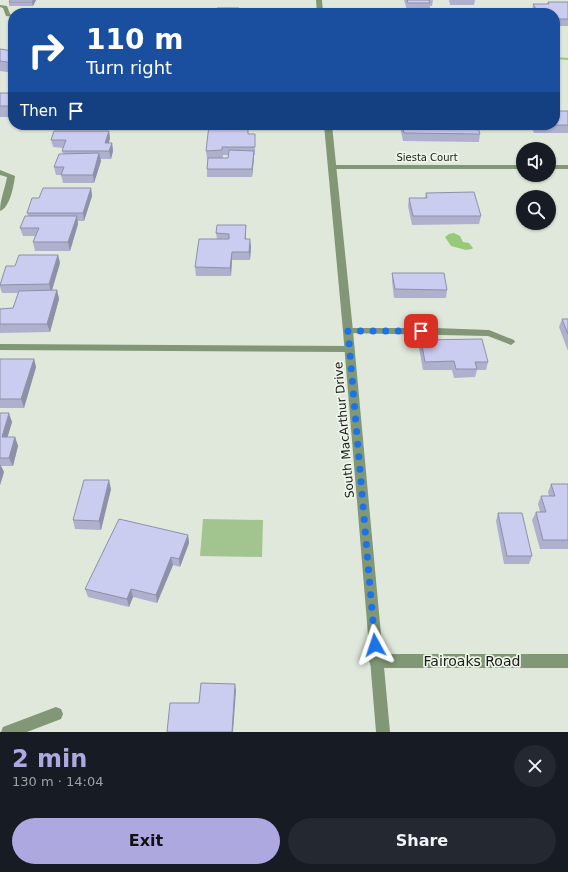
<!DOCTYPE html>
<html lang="en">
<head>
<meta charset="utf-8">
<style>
	body { margin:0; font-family:"DejaVu Sans",sans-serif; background:#242831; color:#f1f3f6; height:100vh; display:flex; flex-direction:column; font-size:15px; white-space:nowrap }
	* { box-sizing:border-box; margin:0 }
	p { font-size:13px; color:#9ea1a6 }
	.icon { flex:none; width:22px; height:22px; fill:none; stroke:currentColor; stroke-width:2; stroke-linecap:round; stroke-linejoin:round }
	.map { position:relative; height:732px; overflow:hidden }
	.side { display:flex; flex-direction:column; background:#171b24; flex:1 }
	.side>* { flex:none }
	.hud { position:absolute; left:8px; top:8px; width:552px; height:122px; border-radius:16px; box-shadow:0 1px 3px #0004; background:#1a4fa0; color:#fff; overflow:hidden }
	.tools { position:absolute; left:516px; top:142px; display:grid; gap:8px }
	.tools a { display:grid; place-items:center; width:40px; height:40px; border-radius:50%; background:#171b24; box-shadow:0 1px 3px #0004; font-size:20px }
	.pin { position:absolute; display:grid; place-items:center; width:34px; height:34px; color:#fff; margin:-17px; border-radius:8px; box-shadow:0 2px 6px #0006 }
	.me { position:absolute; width:44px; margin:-22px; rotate:355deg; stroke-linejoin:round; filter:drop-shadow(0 0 3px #0008) }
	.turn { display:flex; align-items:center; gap:14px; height:84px; padding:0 12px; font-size:18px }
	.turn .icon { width:52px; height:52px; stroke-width:2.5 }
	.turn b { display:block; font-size:28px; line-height:34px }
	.then { display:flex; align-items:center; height:38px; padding:0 12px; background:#0003; gap:8px; font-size:15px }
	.round { display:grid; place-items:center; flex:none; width:42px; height:42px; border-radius:21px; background:#242831 }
	.head { display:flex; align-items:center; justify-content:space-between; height:68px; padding:0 12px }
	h1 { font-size:24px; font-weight:700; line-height:30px; color:#ada8e0 }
	.cta { display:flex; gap:8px; margin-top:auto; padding:8px 12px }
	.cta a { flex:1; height:46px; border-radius:24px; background:#ada8e0; color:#111; font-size:16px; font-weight:700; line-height:46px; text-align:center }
	.cta a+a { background:#242831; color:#f1f3f6 }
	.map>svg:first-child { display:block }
	.green { fill:#a2c48e }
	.water { fill:#97ca78 }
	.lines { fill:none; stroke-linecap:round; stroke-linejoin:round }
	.stream { fill:#97ca78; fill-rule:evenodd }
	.service { fill:#819775; fill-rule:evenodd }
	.minor { fill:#819775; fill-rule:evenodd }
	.tertiary { fill:#819775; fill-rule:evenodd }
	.wall { fill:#afb0ce; fill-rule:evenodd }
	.shaded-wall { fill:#8e90a8 }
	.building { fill:#cbcdf0; stroke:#8e90a8 }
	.route { stroke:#1a73e8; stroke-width:7; stroke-dasharray:0 12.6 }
	.labels { text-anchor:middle; stroke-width:3.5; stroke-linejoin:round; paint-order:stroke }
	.far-street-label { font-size:10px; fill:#191c18; stroke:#edf5e9 }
	.street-label { font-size:12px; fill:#191c18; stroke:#edf5e9 }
	.near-street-label { font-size:14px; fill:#191c18; stroke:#edf5e9 }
</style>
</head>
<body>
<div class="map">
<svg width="568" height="732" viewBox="0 0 568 732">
	<rect width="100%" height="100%" fill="#e0e8dc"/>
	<polygon class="green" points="203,519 263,520 262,557 200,556"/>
	<polygon class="water" points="454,233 460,236 463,242 469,243 473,248 472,249 466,250 451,246 445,237 449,234"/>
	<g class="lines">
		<polygon class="stream" points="555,57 568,58 568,60 555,59"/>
		<g class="service">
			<polygon points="0,5 7,6 10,14 13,15 13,17 6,16 3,8 0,7"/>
			<polygon points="348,328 435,328 489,330 514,340 515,342 511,345 488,336 345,333 344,331 345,329"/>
			<polygon points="0,344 350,346 354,349 350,352 0,350"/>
		</g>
		<g class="minor">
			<rect x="328" y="165" width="195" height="4"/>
			<rect x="549" y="165" width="19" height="4"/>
			<path d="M0,170L15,176C14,185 10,208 0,211C0,199 5,189 7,177L0,175Z"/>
			<polygon points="376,654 568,654 568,668 376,668 371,666 369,661 371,656"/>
			<polygon points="56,707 61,709 63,714 61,719 27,732 1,732 3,727"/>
		</g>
		<g class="tertiary">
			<polygon points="316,0 322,0 323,13 317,13"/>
			<polygon points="324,125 332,125 353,331 390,732 376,732 343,331"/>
		</g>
	</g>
	<g class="wall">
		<polygon points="36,0 33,6 9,6 9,2"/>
		<polygon points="404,0 433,0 432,6 430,6 430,10 407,10"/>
		<polygon points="449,0 475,0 474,5 450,5"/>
		<polygon points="548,2 568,2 568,26 556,26 555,23 555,13 533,13 532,11 533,4 547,4"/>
		<polygon points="0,49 13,51 13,73 0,71"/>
		<rect x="0" y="93" width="13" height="24"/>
		<polygon points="568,111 568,133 534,133 531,125 555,125"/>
		<path d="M224,125V127L248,134H255V155H254L252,177H207V169L208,159H207L206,151ZM223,155H228V158H223Z"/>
		<polygon points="400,125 477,125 480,134 479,142 403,141 400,127"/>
		<polygon points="109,131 110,139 108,143 112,143 113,151 111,159 100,159 101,161 94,183 63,183 61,175 56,175 54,167 63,154 62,151 64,148 53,147 51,140"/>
		<polygon points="91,188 92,196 84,221 78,221 78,224 70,251 35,251 33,242 35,236 23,236 20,228 28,216 27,213 39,198"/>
		<polygon points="426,193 481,216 479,224 412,225 408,206 409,198 425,198"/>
		<polygon points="246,225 246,239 251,247 250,260 232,260 231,276 196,276 195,267 217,239 216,233"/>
		<polygon points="58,255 60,263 52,291 57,290 59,299 50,332 0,333 0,309 13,308 18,293 2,293 0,287 0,283 15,266"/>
		<polygon points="392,273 447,290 446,298 394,298 392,281"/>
		<polygon points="562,319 568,319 568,351 559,327"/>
		<polygon points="421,340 488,362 486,370 477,370 475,377 454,378 452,370 423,370 419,348"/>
		<polygon points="0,359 34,359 36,367 24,408 0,408"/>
		<polygon points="0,413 12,422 7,437 15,437 18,446 13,466 1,466 4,472 0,485"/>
		<polygon points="551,484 568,484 568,549 540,549 532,520 536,512 540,512 538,504 541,496 549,496 548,492"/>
		<polygon points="111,489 101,530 75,529 73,520"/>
		<polygon points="498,513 532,556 529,564 504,564 496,521"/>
		<polygon points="188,535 189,543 180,567 173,565 157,603 133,597 129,607 88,597 85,589"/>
	</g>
	<g class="shaded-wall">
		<polygon points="33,0 36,0 33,6 32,2"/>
		<polygon points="109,131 110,139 106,151 105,143"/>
		<polygon points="112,143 113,151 111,159 109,151"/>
		<polygon points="254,151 254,159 252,177 252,169"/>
		<polygon points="99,153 101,161 94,183 93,175"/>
		<polygon points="91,188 92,196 84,221 83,213"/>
		<polygon points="77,216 78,224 70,251 68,242"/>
		<polygon points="246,225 246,233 245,247 245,239"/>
		<polygon points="250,239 251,247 250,260 249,252"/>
		<polygon points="232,252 232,260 231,276 230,268"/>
		<polygon points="58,255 60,263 51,293 49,284"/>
		<polygon points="57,290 59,299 50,332 47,324"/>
		<polygon points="34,359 36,367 24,408 21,399"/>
		<polygon points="9,413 12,422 5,446 2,437"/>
		<polygon points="15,437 18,446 13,466 9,458"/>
		<polygon points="0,464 4,472 0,485"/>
		<polygon points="109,480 111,489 101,530 99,521"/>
		<polygon points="188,535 189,543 180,567 179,559"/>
		<polygon points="171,557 173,565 157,603 156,595"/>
		<polygon points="131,589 133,597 129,607 127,599"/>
		<polygon points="235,684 236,691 233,732 232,732"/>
	</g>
	<g class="building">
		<polygon points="10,0 33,0 32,2 9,2"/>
		<polygon points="407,0 429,0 430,3 408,3"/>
		<polygon points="548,2 568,2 568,19 558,19 554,12 538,12 533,4 549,4"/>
		<polygon points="217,8 239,8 239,13 216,13"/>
		<polygon points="0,49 13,51 13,63 0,61"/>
		<rect x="0" y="93" width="13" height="13"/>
		<rect x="555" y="111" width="13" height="14"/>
		<polygon points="209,125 224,125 224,127 248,127 248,134 255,134 255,147 222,147 222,150 206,151"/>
		<polygon points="402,125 477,125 480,134 404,133"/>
		<polygon points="54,131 109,131 105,143 112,143 109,151 62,151 66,140 51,140"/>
		<polygon points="229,150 254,151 252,169 207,169 208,158 228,158"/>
		<polygon points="99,153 93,175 61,175 64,167 54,167 59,154"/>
		<polygon points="43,188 91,188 83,213 27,213 32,198 39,198"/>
		<polygon points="474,192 481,216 413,216 409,198 427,198 426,193"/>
		<polygon points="25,216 77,216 68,242 33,242 39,228 20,228"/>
		<polygon points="217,225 246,225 245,239 250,239 249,252 232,252 230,268 195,267 199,239 229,239 229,234 216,233"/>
		<polygon points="19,255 58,255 49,284 0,285 6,266 15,266"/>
		<polygon points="392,273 444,273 447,290 395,289"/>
		<polygon points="57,290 47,324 0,324 0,309 13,308 19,291"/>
		<polygon points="562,319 568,319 568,334"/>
		<polygon points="482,339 488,362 475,362 477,369 456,369 454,361 425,362 421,340"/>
		<polygon points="0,359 34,359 21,399 0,399"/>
		<polygon points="0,413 9,413 2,437 15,437 9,458 0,458"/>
		<polygon points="84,480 109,480 99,521 73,520"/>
		<polygon points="551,484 568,484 568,540 543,540 536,512 546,512 541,496 555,496"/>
		<polygon points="498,513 522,513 532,556 507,556"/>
		<polygon points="119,519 188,535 179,559 171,557 156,595 131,589 127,599 85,589"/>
		<polygon points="201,683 235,684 232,732 167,732 170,703 199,703"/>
	</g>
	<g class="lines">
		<polyline class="route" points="375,645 348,331 421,331"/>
	</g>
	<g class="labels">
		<g class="far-street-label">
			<text x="427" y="161">Siesta Court</text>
		</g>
		<g class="street-label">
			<text transform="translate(344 430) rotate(-95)" y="4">South MacArthur Drive</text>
		</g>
		<g class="near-street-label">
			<text x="472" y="666">Fairoaks Road</text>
		</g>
	</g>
</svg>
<div class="tools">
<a><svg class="icon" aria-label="sound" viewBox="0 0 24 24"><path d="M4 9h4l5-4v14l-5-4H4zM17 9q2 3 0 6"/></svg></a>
<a><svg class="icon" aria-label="search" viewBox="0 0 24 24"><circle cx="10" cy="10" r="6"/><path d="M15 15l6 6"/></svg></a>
</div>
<div class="pin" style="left:421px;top:331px;background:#d93025"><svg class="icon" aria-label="arrive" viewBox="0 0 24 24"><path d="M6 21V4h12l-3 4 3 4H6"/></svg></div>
<svg class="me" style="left:375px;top:645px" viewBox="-20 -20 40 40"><path d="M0-17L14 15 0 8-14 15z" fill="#1a73e8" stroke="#fff" stroke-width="4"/></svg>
<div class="hud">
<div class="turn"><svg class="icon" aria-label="right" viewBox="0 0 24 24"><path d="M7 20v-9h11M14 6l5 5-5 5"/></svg><div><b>110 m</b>Turn right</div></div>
<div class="then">Then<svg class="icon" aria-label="arrive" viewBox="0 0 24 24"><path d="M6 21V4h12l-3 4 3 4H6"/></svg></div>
</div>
</div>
<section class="side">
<div class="head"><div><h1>2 min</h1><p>130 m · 14:04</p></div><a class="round"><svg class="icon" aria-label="close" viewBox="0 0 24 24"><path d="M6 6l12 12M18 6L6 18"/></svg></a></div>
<div class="cta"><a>Exit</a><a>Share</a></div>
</section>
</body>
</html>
